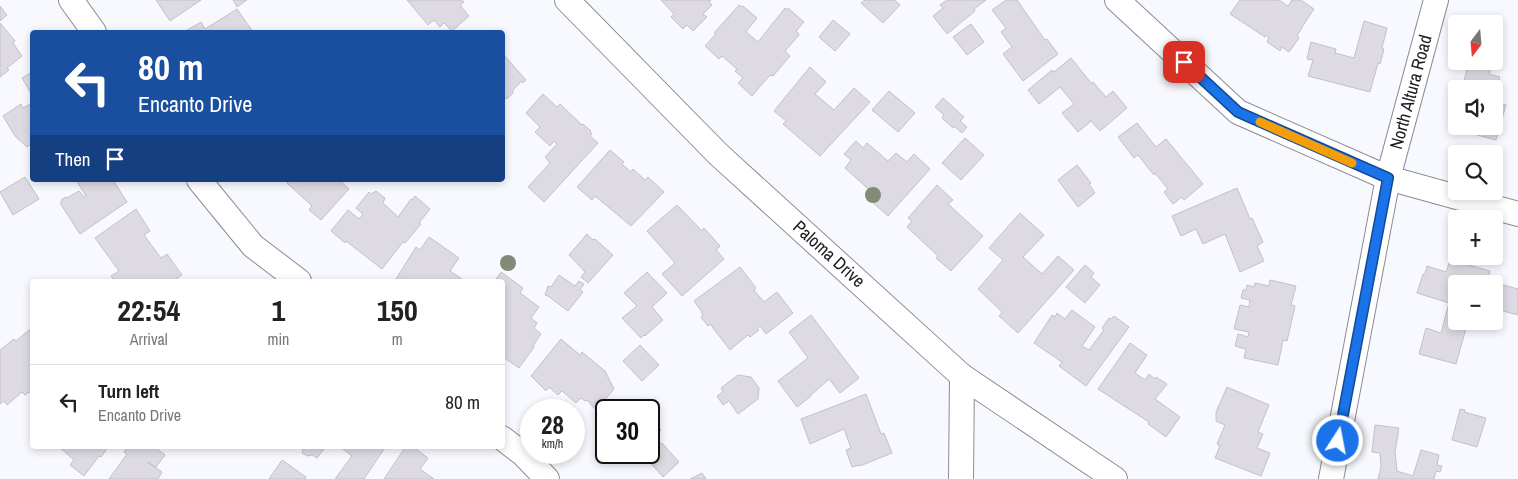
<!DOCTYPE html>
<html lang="en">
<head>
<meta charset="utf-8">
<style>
	body { margin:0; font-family:"Archivo Narrow",sans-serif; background:#f2f2f2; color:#222; height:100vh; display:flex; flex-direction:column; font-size:19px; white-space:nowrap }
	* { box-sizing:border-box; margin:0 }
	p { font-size:16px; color:#767676 }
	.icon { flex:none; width:28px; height:28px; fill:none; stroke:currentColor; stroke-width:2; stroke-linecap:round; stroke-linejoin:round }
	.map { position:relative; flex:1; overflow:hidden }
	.sheet { position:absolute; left:30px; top:279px; width:475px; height:170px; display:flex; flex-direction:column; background:#fff; border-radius:5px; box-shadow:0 2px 8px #0003 }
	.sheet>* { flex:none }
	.hud { position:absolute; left:30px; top:30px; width:475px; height:152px; border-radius:5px; box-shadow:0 2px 8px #0003; background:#1a4fa0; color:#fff; overflow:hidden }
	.needle { width:32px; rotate:196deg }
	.buttons { position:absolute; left:1448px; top:15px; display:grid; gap:10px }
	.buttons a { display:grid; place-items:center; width:55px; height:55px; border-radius:5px; background:#fff; box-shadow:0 2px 8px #0003; font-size:25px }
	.speed { position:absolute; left:520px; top:399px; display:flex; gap:10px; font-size:25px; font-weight:700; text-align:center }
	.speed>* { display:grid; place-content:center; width:65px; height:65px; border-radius:50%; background:#fff; box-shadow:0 2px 8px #0003; line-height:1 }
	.speed small { font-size:12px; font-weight:400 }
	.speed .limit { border:2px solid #111; border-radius:8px; background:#fff; color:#111 }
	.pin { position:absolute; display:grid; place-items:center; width:42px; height:42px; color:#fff; margin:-21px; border-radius:10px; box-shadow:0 2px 8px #0006 }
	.me { position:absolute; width:55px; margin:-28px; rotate:11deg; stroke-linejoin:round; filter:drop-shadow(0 0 4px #0008) }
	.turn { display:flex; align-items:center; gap:18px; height:105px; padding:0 25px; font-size:22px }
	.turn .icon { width:65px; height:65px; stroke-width:2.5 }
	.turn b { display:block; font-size:35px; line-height:42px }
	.then { display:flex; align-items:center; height:48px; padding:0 25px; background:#0003; gap:10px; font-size:19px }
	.eta { display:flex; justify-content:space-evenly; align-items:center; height:85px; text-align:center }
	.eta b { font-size:30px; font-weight:800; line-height:35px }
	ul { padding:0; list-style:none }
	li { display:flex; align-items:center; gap:15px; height:75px; padding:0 25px; border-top:1px solid #e0e0e0 }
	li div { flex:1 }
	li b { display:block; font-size:19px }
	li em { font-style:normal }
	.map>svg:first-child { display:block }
	.building { fill:#dedae3; stroke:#c3c0c8 }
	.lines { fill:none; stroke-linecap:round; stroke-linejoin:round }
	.minor-casing { stroke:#8a8c94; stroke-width:26 }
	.minor { stroke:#fff; stroke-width:24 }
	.tree { fill:#828b76 }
	.route-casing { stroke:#114b97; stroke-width:12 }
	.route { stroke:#1a73e8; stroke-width:9 }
	.slow { stroke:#f59e0b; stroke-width:9 }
	.labels { text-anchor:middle; stroke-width:4.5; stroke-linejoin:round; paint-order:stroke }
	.street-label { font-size:18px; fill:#1b1c1f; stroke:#fff }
</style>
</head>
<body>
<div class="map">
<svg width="1518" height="479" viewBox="0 0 1518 479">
	<rect width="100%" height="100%" fill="#f7f9fe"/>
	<g class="building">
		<polygon points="156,0 201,0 170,21"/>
		<polygon points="233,0 247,0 237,7"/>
		<polygon points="407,0 462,0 464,2 460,5 469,16 452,31 444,23 440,27 434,20 428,25"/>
		<polygon points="661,0 711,0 709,2 712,5 703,14 707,17 693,31 687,25 683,29 671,17 674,14"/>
		<polygon points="865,0 895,0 900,5 883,23 861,3"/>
		<polygon points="947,0 986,0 974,9 975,11 947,34 933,16 943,8 940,5"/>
		<polygon points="1006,0 1017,0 1045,40 1047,39 1058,54 1023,81 1003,54 1012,47 1001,32 1006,28 992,10"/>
		<polygon points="1240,0 1279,0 1288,6 1292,0 1301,0 1314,9 1304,24 1297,36 1299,38 1289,52 1282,47 1280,51 1267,42 1269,38 1266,35 1265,37 1230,14"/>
		<polygon points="739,5 742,7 743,6 757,18 746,32 758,42 785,8 787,10 788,8 804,22 796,31 799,34 798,36 785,51 790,56 773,76 770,75 752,96 738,83 743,78 735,71 737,69 722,56 719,59 705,46 716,34 714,33"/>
		<polygon points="0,6 7,15 0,21"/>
		<polygon points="237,9 253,32 184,32 201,22 205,29"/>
		<polygon points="833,20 850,34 835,51 819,37"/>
		<polygon points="1364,21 1387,28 1382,48 1384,49 1380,64 1378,63 1370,92 1308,76 1313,60 1307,59 1311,42 1336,49 1335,53 1354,58"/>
		<polygon points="0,23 15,41 13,43 22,56 7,68 9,70 0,77"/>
		<polygon points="971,24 984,42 967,55 953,37"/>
		<polygon points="502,53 526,80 523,83 522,81 513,90 513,93 508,98 502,99"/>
		<polygon points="1071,58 1092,84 1093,82 1106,97 1113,91 1127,108 1100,131 1090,120 1090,122 1078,132 1062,113 1074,104 1060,87 1039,104 1028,90 1052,70 1054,72"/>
		<polygon points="1466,61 1493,61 1489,74 1500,77 1494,99 1494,89 1462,89 1467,69 1464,69"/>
		<polygon points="810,67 826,82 815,94 834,110 854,88 870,102 820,156 783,124 786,121 774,111"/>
		<polygon points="32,72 32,95 22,78"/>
		<polygon points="889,91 915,113 898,132 872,110"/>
		<polygon points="543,94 557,107 560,104 582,125 583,124 591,131 590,132 592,134 590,136 598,143 544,202 528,187 550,163 545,157 557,144 554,141 550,146 535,132 540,127 526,113"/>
		<polygon points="943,98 964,117 960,121 967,127 962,133 954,126 953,128 942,118 944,115 935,107"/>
		<polygon points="1494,102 1506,105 1496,140 1451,128 1456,108 1456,126 1494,126"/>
		<polygon points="32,103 32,144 27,147 15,136 3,116 21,104 23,108"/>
		<polygon points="1137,123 1156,147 1166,139 1203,184 1184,200 1182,197 1173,204 1164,192 1168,189 1155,173 1154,175 1138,155 1134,158 1118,137"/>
		<polygon points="965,138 984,155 961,180 942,163"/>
		<polygon points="856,141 863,148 867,143 888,161 896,153 907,162 914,154 930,169 888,216 870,200 875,195 845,168 851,160 844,154"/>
		<polygon points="610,150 624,162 622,164 631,172 633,169 645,180 648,177 664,192 631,226 595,196 592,200 577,187"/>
		<polygon points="1077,165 1091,183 1089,184 1095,193 1078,207 1058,180"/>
		<polygon points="25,177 39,199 13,215 0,192"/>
		<polygon points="76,180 113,180 127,202 80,234 60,203 62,202 61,200 66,197 67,198 79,191 84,197 86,196"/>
		<polygon points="288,180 339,180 349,189 321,220 309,210 312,206 287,183"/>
		<polygon points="937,185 953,200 948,204 983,236 951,271 936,258 938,256 907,227 912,221 908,218"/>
		<polygon points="1237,188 1250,219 1252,218 1263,242 1257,246 1264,261 1240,272 1225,234 1203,244 1196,229 1181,236 1172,216"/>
		<polygon points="376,191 385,198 383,203 398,217 411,199 412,200 415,196 430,209 419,223 421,224 405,243 403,242 382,269 346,241 345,243 331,231 348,210 359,219 363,214 356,208 369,192 371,194"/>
		<polygon points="677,205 702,231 704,228 720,246 716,250 724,259 682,296 662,274 675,263 647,231"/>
		<polygon points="136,209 150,231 144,235 161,258 167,254 182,275 173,281 114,281 111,276 119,271 95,238"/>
		<polygon points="1020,213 1044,235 1023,257 1042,274 1058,256 1074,270 1018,333 999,316 1002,312 978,289 1003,260 989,248"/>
		<polygon points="587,234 593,240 595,239 613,255 588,283 581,277 585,272 569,255"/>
		<polygon points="429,237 459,258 450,271 462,279 460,281 399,281 396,279 416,247 420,250"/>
		<polygon points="1450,260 1490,271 1487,284 1456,284 1456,321 1468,321 1456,364 1419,354 1426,328 1441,333 1449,303 1417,293 1423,274 1425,274 1427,266 1446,272"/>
		<polygon points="1085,265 1094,273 1091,277 1100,285 1085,303 1066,287"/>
		<polygon points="740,267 756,288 754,290 764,302 777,292 793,313 766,334 760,326 757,328 759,330 750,337 748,335 730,350 710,324 708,326 701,317 703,315 701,312 702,312 694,301"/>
		<polygon points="501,272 523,288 520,293 539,307 531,318 537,323 534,328 541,334 533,346 534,347 519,368 502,356 502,281 495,281"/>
		<polygon points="647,272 667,293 652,307 663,320 645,336 644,335 641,338 622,318 637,306 624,293"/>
		<polygon points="559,275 575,286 579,281 584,284 580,290 583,292 568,311 548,296 545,295 548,286 551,287"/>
		<polygon points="1270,280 1296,286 1291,305 1295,306 1287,341 1283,340 1278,365 1244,358 1246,349 1235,346 1238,334 1248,337 1249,332 1234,329 1240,305 1249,307 1250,300 1241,298 1243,290 1246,290 1247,285 1254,287 1255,283 1269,286"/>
		<polygon points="1503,285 1518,289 1518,315 1496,309"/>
		<polygon points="1072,310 1095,327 1082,346 1089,350 1104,330 1102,328 1109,318 1111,319 1114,316 1129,327 1086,386 1059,366 1062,362 1034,343 1052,315 1055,317 1057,313 1065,319"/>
		<polygon points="811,315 859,378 840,393 829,379 810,396 810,397 797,407 778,381 808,358 789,332"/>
		<polygon points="29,330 32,334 32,395 29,392 25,395 22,392 7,405 4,401 0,404 0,350 14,339 16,341"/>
		<polygon points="561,339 580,355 582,352 605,371 614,389 596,410 587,400 585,401 581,398 576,403 562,391 558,395 549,387 546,391 531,376"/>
		<polygon points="1130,343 1147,355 1135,373 1145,380 1149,374 1155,379 1156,377 1167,384 1155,399 1180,417 1166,437 1148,424 1149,422 1098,389"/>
		<polygon points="640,345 659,365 642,381 623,361"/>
		<polygon points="738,375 751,377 759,388 758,399 738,414 729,401 723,405 717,396 723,392 721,388"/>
		<polygon points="1227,387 1269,405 1258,432 1263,434 1257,448 1270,453 1261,476 1215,458 1220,446 1217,444 1225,425 1216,421 1216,412"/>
		<polygon points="866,394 881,434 884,433 892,453 860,466 859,465 852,467 846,450 851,448 844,429 810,444 801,419"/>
		<polygon points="1460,409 1465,410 1464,412 1486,418 1477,447 1452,440"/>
		<polygon points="649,417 661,430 653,437 660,444 662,443 679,462 663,477 646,458 648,456 645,452 649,452"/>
		<polygon points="1375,425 1399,428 1395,452 1397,471 1413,476 1421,450 1439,455 1437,465 1442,466 1440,472 1436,471 1434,479 1378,479 1381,467 1380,453 1372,452"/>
		<polygon points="58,446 109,446 101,457 99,456 84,476 70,465 74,460"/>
		<polygon points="128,446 158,447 157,449 165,455 156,467 147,462 162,472 158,479 109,479 127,454 124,452"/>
		<polygon points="300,446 326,446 317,458 312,455 307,456 302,453 303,449"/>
		<polygon points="339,446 386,446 364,479 335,479 352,456"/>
		<polygon points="406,446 412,446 428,458 420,469 434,479 384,479"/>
		<polygon points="282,460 306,477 305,479 269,479"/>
		<polygon points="702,473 706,479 690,479"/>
	</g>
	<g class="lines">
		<g class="minor-casing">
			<g id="minor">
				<polyline points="71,0 94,32"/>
				<polyline points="567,0 718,154 962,376 1115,479"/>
				<polyline points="1117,0 1238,112 1388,178 1518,214"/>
				<polyline points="199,180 253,246 299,281"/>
				<polyline points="502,438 523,454 547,479"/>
				<polyline points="961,479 962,376"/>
				<polyline points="1331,479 1388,178 1436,0"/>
			</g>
		</g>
		<use href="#minor" class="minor"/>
	</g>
	<g class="tree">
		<circle cx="873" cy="195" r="8"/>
		<circle cx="508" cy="263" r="8"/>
	</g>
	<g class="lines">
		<g class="route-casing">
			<polyline id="route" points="1184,62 1238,112 1388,178 1338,441"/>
		</g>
		<use href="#route" class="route"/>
		<polyline class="slow" points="1260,122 1352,163"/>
	</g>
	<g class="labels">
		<g class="street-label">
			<text transform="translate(1411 92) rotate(-75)" y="6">North Altura Road</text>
			<text transform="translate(829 254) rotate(42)" y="6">Paloma Drive</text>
		</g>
	</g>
</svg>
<div class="buttons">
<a><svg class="needle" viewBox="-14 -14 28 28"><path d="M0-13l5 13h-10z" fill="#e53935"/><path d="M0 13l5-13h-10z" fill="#767676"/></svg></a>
<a><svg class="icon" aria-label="sound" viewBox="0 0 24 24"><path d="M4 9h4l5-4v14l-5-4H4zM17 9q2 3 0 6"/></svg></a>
<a><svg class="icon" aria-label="search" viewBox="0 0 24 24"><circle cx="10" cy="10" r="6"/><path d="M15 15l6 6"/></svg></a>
<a>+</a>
<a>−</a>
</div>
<div class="speed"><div>28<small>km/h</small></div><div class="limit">30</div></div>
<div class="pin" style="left:1184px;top:62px;background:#d93025"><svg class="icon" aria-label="arrive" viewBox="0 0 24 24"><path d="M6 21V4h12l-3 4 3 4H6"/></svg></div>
<svg class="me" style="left:1338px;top:441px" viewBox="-20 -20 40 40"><circle r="17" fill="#1a73e8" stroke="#fff" stroke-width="3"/><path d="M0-11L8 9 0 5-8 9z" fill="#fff"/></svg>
<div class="hud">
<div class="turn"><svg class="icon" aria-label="left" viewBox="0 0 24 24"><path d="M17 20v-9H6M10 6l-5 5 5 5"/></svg><div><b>80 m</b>Encanto Drive</div></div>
<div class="then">Then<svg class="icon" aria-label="arrive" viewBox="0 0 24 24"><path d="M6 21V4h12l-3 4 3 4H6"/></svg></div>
</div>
<section class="sheet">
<div class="eta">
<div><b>22:54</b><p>Arrival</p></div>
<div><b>1</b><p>min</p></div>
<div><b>150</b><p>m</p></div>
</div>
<ul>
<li><svg class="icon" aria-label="left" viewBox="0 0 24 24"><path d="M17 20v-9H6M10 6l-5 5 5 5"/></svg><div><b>Turn left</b><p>Encanto Drive</p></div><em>80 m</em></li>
</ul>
</section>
</div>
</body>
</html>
